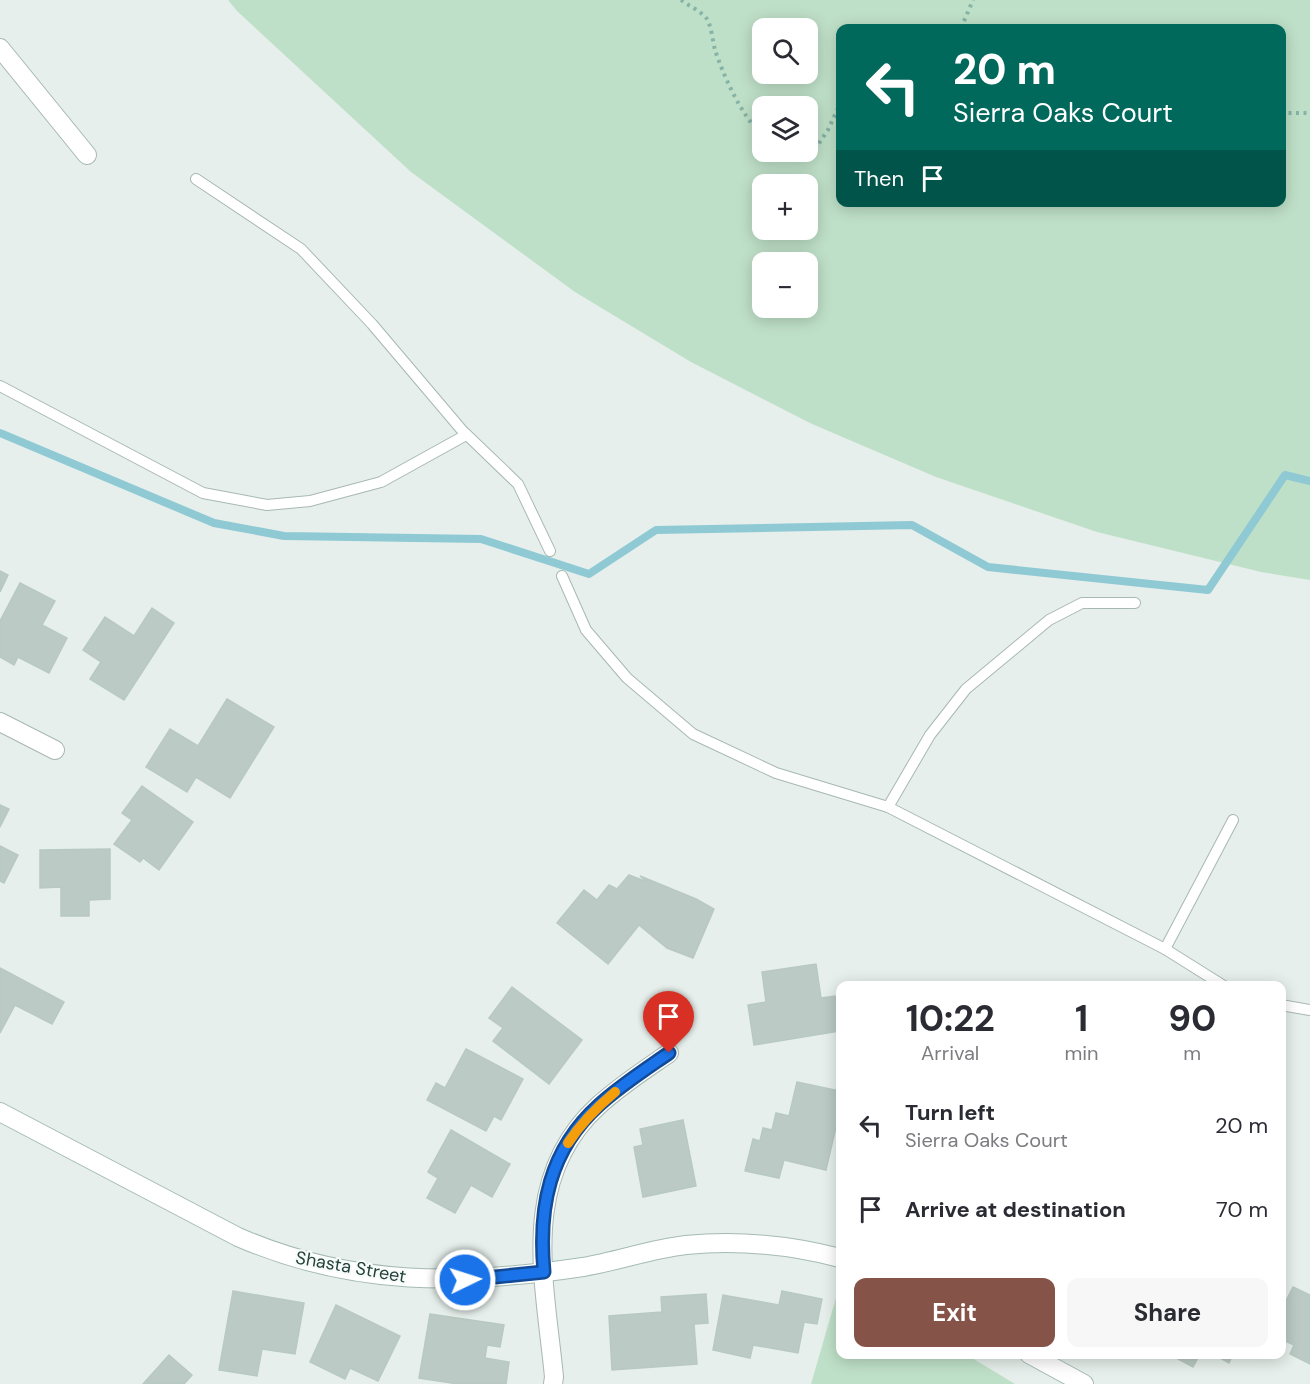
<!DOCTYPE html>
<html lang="en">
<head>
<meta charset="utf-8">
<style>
	body { margin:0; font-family:"DM Sans",sans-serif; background:#f7f7f7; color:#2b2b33; height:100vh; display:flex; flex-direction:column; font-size:22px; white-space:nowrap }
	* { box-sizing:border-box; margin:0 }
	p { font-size:20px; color:#7c7c81 }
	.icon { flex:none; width:33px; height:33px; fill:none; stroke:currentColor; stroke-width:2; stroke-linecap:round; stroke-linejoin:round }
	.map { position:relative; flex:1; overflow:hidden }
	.panel { position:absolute; left:836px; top:981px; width:450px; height:378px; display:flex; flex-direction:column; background:#fff; border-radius:12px; box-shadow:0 3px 15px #0003 }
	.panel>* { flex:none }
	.top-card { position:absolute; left:836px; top:24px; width:450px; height:183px; border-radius:12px; box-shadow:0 3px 15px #0003; background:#00695c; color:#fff; overflow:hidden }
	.fabs { position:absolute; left:752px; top:18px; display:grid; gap:12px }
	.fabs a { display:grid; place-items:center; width:66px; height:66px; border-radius:12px; background:#fff; box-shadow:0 3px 15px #0003; font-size:30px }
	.pin { position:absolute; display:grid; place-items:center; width:51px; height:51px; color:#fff; margin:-62px -26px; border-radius:50% 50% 50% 0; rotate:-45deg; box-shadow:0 0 6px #0007 }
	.pin .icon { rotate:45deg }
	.me { position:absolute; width:66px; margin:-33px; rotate:86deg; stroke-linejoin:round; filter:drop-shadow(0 0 4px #0008) }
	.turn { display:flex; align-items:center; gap:21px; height:126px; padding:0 18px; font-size:27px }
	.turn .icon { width:78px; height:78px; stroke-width:2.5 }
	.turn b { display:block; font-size:42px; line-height:51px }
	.then { display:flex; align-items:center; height:57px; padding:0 18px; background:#0003; gap:12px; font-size:22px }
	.eta { display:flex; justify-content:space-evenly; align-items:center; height:102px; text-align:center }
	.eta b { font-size:36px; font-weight:700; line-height:42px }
	.primary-button { display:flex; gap:12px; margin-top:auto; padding:12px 18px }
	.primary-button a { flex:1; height:69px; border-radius:12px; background:#855347; color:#fff; font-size:24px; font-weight:700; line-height:69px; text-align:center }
	.primary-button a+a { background:#f7f7f7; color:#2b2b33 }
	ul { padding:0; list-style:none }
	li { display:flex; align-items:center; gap:18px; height:84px; padding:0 18px }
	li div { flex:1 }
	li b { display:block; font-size:22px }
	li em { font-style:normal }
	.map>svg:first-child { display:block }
	.green { fill:#bfe0c8; fill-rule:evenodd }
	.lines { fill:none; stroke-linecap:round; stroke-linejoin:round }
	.stream { stroke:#8ec9d4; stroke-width:8 }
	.building { fill:#bbcac4; stroke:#b8c9c2; stroke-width:1.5 }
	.lane-casing { stroke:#a8b8b2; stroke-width:12 }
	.street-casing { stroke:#a8b8b2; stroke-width:20 }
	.secondary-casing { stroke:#a4bbb3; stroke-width:20 }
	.path { stroke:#86b3a5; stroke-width:4; stroke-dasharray:3 4.5; stroke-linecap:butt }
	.lane { stroke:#fff; stroke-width:10 }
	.street { stroke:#fff; stroke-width:18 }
	.secondary { stroke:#fff; stroke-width:18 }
	.route-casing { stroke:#114b97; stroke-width:15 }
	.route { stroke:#1a73e8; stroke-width:10 }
	.slow { stroke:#f59e0b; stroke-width:10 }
	.labels { text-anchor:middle; stroke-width:4.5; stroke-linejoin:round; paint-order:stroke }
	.street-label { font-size:18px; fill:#24423a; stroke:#f7fbf9 }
</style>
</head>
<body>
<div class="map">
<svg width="1310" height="1384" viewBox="0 0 1310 1384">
	<rect width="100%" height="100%" fill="#e6efeb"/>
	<g class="green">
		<path d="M228,0H1310V580L1261,572L1097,532L936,477L812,424L691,362L575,292L411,172L237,11ZM807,28V74H762V28ZM840,28H1281V202H840ZM807,106V152H762V106ZM762,184H807V230H762ZM762,262H807V308H762Z"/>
		<polygon points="838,1291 840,1292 840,1354 967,1355 1015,1384 811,1384"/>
	</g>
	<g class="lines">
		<polyline class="stream" points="0,433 214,523 284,536 481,539 589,574 656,530 912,525 988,567 1208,590 1285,475 1310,481"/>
	</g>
	<g class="building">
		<polygon points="0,571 8,575 0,592"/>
		<polygon points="20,583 55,601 42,625 67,638 49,673 18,657 14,665 0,657 0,621"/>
		<polygon points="152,608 174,623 124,700 90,679 101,662 83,650 105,617 134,636"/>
		<polygon points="227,699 274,727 230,798 196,777 187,792 146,767 170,729 198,746"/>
		<polygon points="142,786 193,822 159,870 143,858 140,862 114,844 132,820 122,813"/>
		<polygon points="0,805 9,809 0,827"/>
		<polygon points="0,846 18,855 4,883 0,881"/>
		<polygon points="110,849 110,899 89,900 89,916 61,916 61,887 40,888 40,850"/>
		<polygon points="629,875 647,882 640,876 696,899 714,909 693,958 667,948 639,925 608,964 557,923 584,890 597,900 609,885 617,889"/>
		<polygon points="816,964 821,998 835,996 840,1031 754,1045 748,1005 766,1002 762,972"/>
		<polygon points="0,968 64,1002 52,1024 15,1005 0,1033"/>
		<polygon points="512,987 582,1040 549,1084 493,1041 503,1028 489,1018"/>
		<polygon points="466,1049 523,1079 501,1120 494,1116 486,1131 427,1100 436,1083 445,1088"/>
		<polygon points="797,1082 840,1091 840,1110 826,1170 784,1160 779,1178 745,1171 753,1139 760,1141 763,1128 772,1130 776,1113 789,1116"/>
		<polygon points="683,1120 696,1186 643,1197 634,1147 643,1145 640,1129"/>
		<polygon points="451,1130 510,1164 492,1197 471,1185 455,1213 427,1198 438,1178 428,1172"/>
		<polygon points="1293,1287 1310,1295 1310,1364 1290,1354 1294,1345 1281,1339 1281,1311"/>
		<polygon points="233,1291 304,1303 295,1354 262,1349 257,1376 219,1370"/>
		<polygon points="782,1291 822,1299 817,1324 804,1322 798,1353 753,1345 750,1358 713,1350 723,1295 779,1305"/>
		<polygon points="706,1294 708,1323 694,1324 697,1364 612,1370 609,1316 662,1312 661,1297"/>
		<polygon points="336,1305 400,1336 378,1381 350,1368 345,1379 310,1362"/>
		<polygon points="430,1314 504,1325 500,1347 487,1345 485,1358 509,1362 506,1384 458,1384 419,1378"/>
		<polygon points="1169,1354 1200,1354 1193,1367"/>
		<polygon points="1213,1354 1233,1354 1229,1363"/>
		<polygon points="169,1355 192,1375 184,1384 143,1384"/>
	</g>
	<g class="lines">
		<g class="lane-casing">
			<g id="lane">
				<polyline points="0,386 203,493 267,505 310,501 381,482 466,435 372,324 301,249 196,179"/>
				<polyline points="465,433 518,484 550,551"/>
				<polyline points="562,576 586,630 627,678 693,734 776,773 888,807 1165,949 1224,986"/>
				<polyline points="888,807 930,735 966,689 1049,620 1082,603 1135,603"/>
				<polyline points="1165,949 1233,820"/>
				<polyline points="1281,1005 1310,1010"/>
			</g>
		</g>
		<g class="street-casing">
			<g id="street">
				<polyline points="0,48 87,155"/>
				<polyline points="0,722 55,750"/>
				<path d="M553,1384L554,1377C545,1282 518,1178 599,1105C621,1085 646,1069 669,1053"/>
			</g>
		</g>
		<g class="secondary-casing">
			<g id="secondary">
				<path d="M0,1112L238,1237C353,1287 463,1285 583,1267C618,1261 651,1249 686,1245C738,1240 790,1245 840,1258"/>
				<polyline points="1029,1354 1084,1384"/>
			</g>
		</g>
		<g class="path">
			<path d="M681,0C689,6 701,11 707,19C711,25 713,42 715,50C724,77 741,115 762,135"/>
			<polyline points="961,28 973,0"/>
			<polyline points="1281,113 1310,113"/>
			<polyline points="807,150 815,149 828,130 840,104"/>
			<polyline points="795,152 800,152"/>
		</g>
		<use href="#lane" class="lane"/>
		<use href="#street" class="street"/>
		<use href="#secondary" class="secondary"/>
	</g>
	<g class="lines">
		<g class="route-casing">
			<path id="route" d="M465,1280L544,1272C538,1208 549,1150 599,1105C621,1085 646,1069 669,1053"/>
		</g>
		<use href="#route" class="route"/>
		<path class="slow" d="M568,1143C581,1123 597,1107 615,1092"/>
	</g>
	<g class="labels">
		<g class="street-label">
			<text transform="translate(351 1267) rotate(10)" y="6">Shasta Street</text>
		</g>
	</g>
</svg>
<div class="fabs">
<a><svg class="icon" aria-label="search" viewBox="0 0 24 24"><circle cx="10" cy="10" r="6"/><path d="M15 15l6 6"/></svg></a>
<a><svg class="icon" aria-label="layers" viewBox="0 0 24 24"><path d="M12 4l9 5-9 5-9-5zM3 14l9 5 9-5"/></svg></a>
<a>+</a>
<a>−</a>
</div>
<div class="pin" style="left:669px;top:1053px;background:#d93025"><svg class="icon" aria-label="arrive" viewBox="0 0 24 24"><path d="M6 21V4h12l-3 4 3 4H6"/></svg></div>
<svg class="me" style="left:465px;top:1280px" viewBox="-20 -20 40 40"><circle r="17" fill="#1a73e8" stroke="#fff" stroke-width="3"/><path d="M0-11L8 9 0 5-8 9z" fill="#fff"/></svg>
<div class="top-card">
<div class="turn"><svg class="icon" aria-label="left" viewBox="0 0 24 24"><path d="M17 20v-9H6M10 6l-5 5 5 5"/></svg><div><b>20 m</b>Sierra Oaks Court</div></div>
<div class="then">Then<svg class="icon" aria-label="arrive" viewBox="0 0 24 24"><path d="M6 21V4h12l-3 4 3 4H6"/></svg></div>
</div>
<section class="panel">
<div class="eta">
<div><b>10:22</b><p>Arrival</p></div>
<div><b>1</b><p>min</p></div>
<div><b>90</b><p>m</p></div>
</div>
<ul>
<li><svg class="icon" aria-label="left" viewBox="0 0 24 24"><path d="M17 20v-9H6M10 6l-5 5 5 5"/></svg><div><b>Turn left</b><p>Sierra Oaks Court</p></div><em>20 m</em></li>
<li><svg class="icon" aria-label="arrive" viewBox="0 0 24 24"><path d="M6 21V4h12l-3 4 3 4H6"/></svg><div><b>Arrive at destination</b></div><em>70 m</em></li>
</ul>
<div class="primary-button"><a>Exit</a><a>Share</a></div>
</section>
</div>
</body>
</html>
